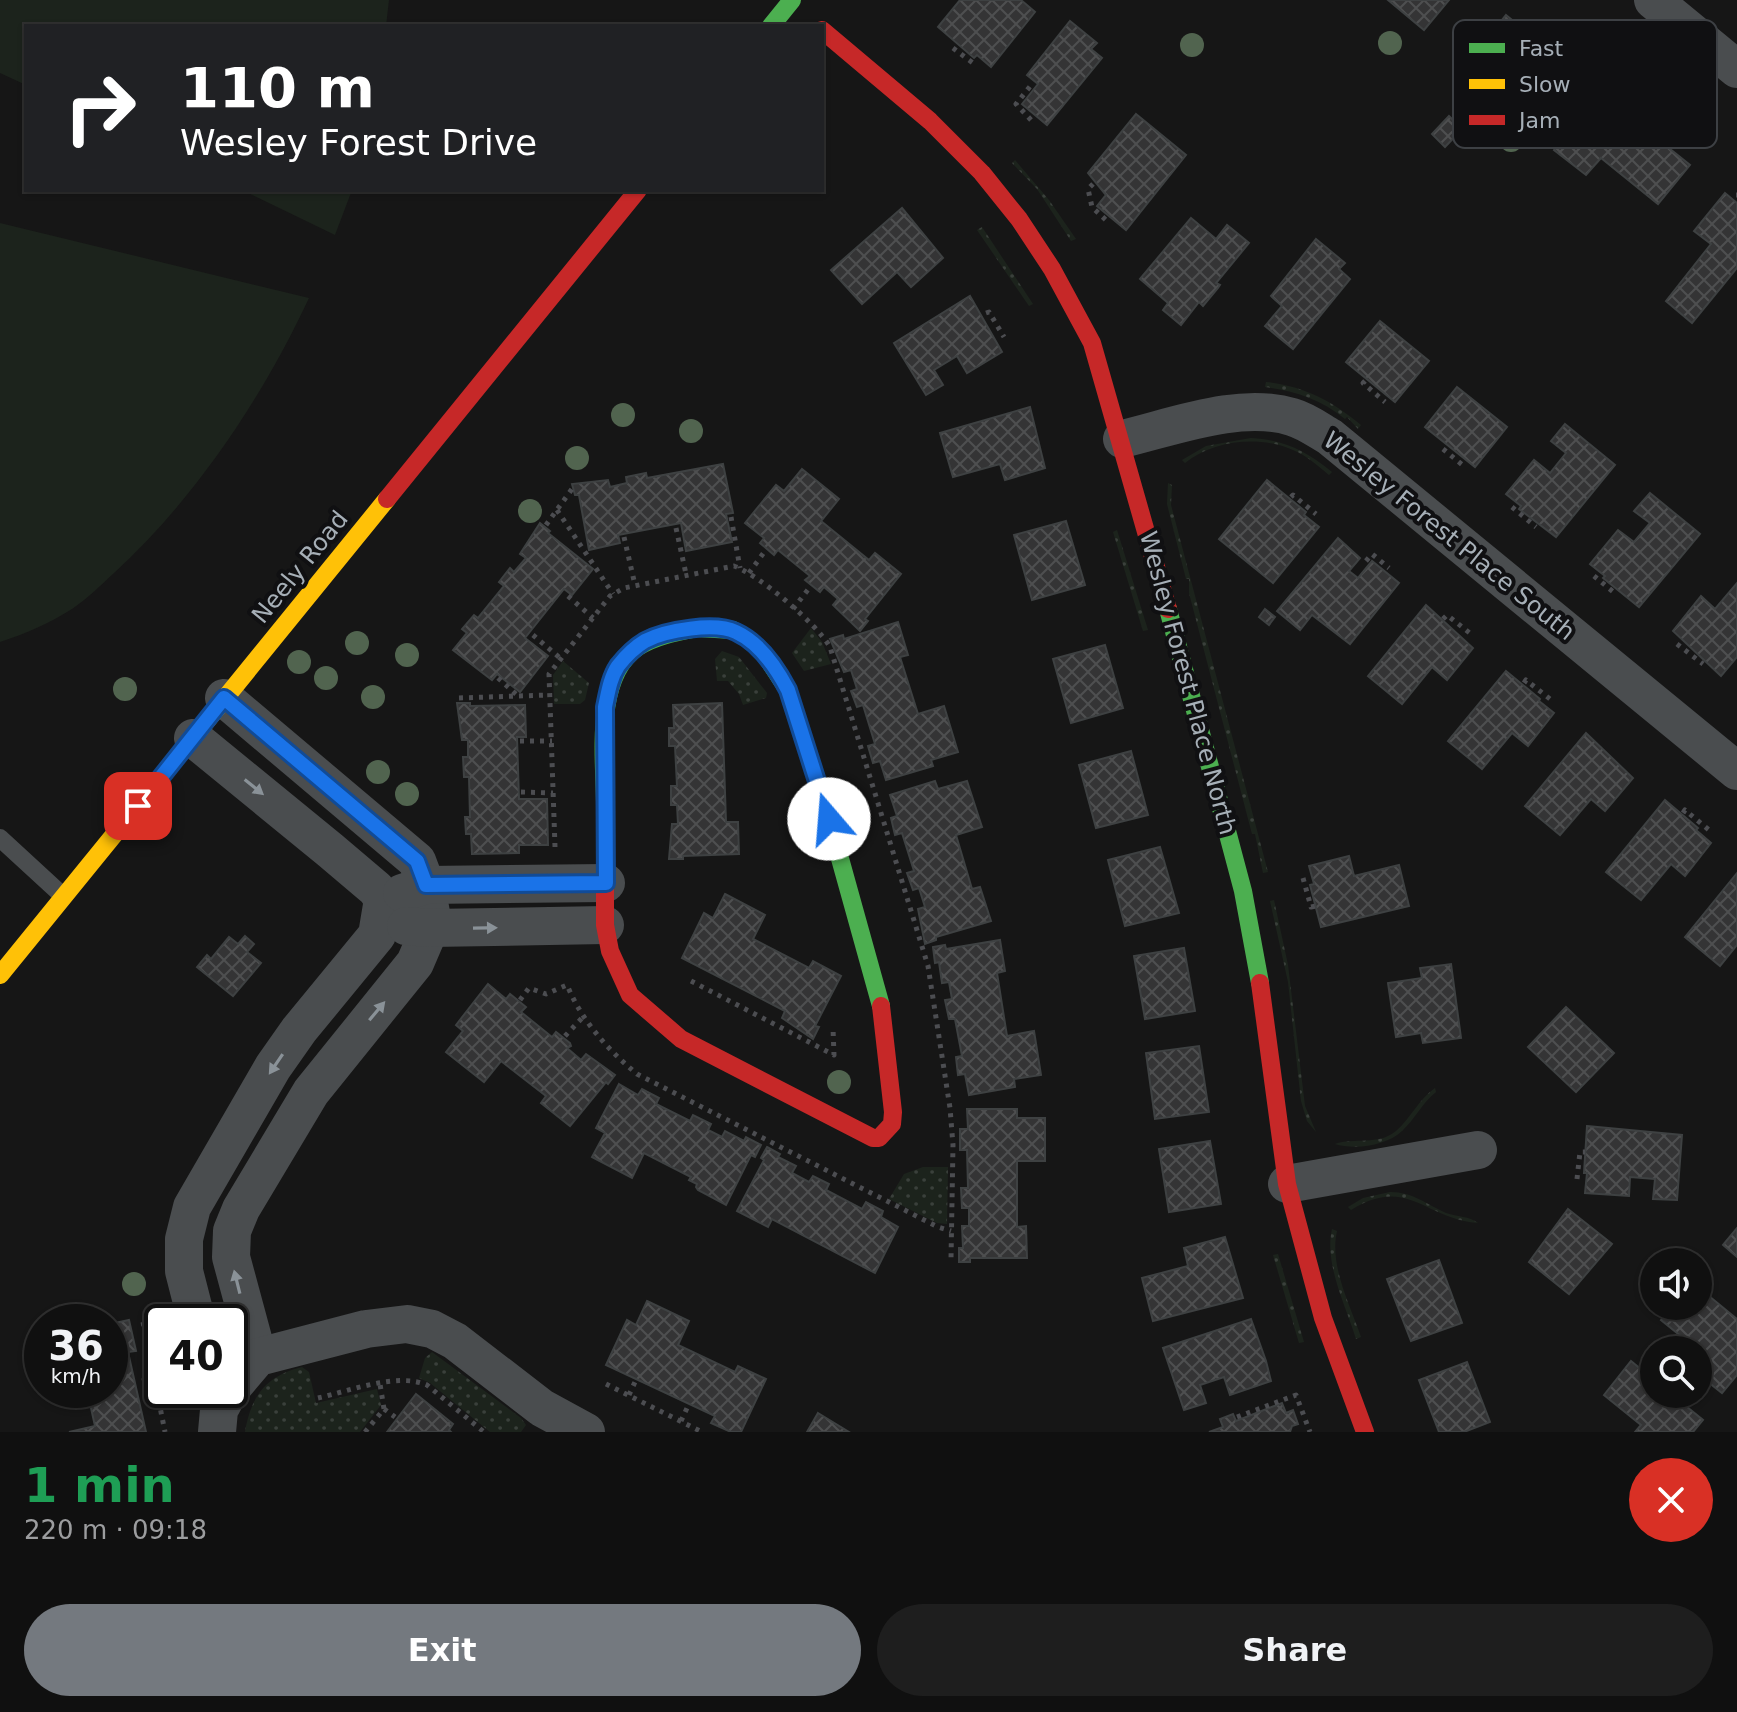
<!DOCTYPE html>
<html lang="en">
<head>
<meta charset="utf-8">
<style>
	body { margin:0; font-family:"DejaVu Sans",sans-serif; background:#1e1e1e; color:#f1f3f6; height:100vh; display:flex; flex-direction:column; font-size:30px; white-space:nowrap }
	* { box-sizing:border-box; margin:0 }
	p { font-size:26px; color:#9c9d9f }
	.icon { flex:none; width:44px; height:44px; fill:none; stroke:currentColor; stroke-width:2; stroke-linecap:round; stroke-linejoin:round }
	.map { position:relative; height:1432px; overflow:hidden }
	.side { display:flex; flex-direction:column; background:#101010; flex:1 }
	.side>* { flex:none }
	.top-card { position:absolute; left:24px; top:24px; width:800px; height:168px; border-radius:0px; box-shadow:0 2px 6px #0004,0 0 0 2px #303030; background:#202124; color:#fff; overflow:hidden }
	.tools { position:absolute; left:1640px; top:1248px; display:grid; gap:16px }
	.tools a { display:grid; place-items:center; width:72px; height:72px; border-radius:50%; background:#101010; box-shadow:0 2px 6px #0004,0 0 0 2px #303030; font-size:40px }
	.speed { position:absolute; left:24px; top:1304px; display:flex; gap:16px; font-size:40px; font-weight:700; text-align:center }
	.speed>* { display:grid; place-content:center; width:104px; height:104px; border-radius:50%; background:#101010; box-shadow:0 2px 6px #0004,0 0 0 2px #303030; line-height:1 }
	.speed small { font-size:20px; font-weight:400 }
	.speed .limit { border:4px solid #111; border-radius:12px; background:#fff; color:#111 }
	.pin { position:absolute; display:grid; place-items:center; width:68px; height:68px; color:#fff; margin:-34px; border-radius:16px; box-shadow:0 4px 12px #0006 }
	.me { position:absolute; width:88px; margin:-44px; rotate:342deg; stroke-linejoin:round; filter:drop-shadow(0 0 6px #0008) }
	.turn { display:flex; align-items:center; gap:28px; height:168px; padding:0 24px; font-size:36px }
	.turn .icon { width:104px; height:104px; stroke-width:2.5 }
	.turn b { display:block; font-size:56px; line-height:68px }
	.round { display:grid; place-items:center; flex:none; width:84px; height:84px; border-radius:42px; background:#1e1e1e }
	.headline { display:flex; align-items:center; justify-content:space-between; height:136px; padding:0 24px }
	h1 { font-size:48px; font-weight:600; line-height:60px; color:#1e9e55 }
	.primary-button { display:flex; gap:16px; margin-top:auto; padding:16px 24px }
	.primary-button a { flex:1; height:92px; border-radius:48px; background:#74797f; color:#fff; font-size:32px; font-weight:600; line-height:92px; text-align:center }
	.primary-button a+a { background:#1e1e1e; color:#f1f3f6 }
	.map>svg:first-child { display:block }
	.grass { fill:url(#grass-dots) }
	.pitch { fill:#1c231c }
	.building { fill:url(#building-cross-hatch); stroke:#3e4142; stroke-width:2 }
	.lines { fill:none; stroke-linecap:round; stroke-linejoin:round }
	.path { stroke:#4c4d51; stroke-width:5; stroke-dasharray:4 6; stroke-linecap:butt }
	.lane { stroke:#4a4d4f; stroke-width:18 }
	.street { stroke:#4a4d4f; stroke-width:38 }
	.fast { stroke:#4caf50; stroke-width:18 }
	.slow { stroke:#ffc107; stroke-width:18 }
	.jam { stroke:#c62828; stroke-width:18 }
	.tree { fill:#51644f }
	.oneway { fill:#8a9298 }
	.route-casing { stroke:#114b97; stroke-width:20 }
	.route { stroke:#1a73e8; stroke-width:14 }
	.labels { text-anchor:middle; stroke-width:8; stroke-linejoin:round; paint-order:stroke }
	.street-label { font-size:24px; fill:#a6afb7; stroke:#101012 }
	.key { fill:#101012; stroke:#3d4044; stroke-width:2 }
	.key-label { font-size:22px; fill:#a6afb7 }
</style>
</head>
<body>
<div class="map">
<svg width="1737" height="1432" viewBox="0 0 1737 1432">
	<defs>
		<pattern id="grass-dots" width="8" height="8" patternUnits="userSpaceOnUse" patternTransform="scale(2)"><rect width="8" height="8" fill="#1c231c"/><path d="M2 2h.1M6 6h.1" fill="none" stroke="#3a403b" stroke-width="1.8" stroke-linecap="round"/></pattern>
		<pattern id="building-cross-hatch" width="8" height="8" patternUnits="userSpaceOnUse" patternTransform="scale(2)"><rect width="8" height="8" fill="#343435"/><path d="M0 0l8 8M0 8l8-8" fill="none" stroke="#4e4f50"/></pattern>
	</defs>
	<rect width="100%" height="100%" fill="#161616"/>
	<g class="grass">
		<polygon points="1015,160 1049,200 1076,239 1071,241 1037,189 1012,163"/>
		<polygon points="982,227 1033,304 1029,306 977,230"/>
		<path d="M1266,382C1304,386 1332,401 1361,425L1358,429L1347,417L1345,419C1321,399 1295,391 1265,387Z"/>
		<path d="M1251,438C1284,440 1306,451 1332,472L1329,475C1318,466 1306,455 1293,450C1260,435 1213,440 1185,463L1182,460L1206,446Z"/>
		<polygon points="1168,483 1172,485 1171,505 1268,872 1263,873 1255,834 1252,834 1189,593 1189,579 1186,579 1167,504"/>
		<polygon points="1117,530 1148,630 1143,631 1113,532"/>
		<polygon points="811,628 822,642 831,664 804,671 792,653"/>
		<polygon points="722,651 739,657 767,693 766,698 743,705 739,694 728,681 717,681 715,659"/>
		<polygon points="563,661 589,683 585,700 580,704 554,704 553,675"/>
		<polygon points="1274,900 1288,965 1305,1106 1316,1132 1307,1121 1301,1101 1288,982 1270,901"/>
		<path d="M1435,1088L1436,1092C1422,1103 1415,1119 1402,1131C1386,1146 1355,1150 1335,1144C1355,1137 1378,1146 1396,1131C1411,1118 1418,1100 1435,1088Z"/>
		<polygon points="923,1167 948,1167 947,1224 937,1223 889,1199 904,1174"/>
		<path d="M1390,1192C1413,1192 1426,1204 1446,1213C1457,1217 1469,1216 1478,1223C1424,1219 1408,1175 1351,1210L1348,1207L1363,1198Z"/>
		<path d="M1332,1229L1337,1231C1329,1265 1350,1305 1361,1337L1356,1339C1346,1306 1324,1264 1332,1229Z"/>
		<polygon points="1278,1254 1304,1342 1299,1343 1273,1255"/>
		<polygon points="432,1352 521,1418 526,1425 521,1432 490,1432 430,1383 419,1378 425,1358"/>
		<path d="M302,1367L309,1372L316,1403L377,1389L381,1405L360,1432H245C251,1397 265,1376 302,1367Z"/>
	</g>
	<g class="pitch">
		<polygon points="0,0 389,0 386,26 26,26 26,85 0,73"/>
		<polygon points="242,190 352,190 335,235"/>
		<path d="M0,223L309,298C263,397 195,499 114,573C101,585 88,598 72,609C50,623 25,634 0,642Z"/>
	</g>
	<g class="building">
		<polygon points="960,0 1021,0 1035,12 991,67 977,55 974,58 938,27"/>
		<polygon points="1388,0 1449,0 1424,30"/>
		<polygon points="1506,15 1571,68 1541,105 1476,52"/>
		<polygon points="1070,21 1097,43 1091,49 1102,58 1047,125 1022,104 1038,84 1027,75"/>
		<polygon points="1600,93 1690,165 1658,204 1601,158 1586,175 1554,150"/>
		<polygon points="1136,114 1186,155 1126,230 1097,206 1106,195 1088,173"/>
		<polygon points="1449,116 1462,129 1445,147 1432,134"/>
		<polygon points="1725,193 1737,203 1737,268 1692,323 1666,301 1711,244 1694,231"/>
		<polygon points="902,208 943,258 911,287 897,272 862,304 831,270"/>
		<polygon points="1191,218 1216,239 1227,225 1249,243 1216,283 1220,285 1218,288 1203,306 1199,302 1181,325 1163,310 1168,303 1140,279"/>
		<polygon points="1316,239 1345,263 1339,269 1350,279 1293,349 1265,326 1282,306 1271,296"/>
		<polygon points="970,296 1002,352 967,373 957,356 934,370 943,385 926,395 894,343"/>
		<polygon points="1380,321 1429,361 1395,402 1346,362"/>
		<polygon points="1457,387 1507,427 1475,467 1425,427"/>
		<polygon points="1030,407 1045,468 1005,480 1000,464 953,477 940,433"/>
		<polygon points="1565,424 1615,465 1556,537 1519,509 1521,506 1506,494 1534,460 1550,473 1566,453 1551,441"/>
		<polygon points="723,464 733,513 726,514 732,542 686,551 681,523 618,535 620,543 589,550 579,495 575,495 572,484 608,480 610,487 627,483 626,477 646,473 647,478"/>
		<polygon points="802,469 839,499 821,521 869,560 875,553 901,574 865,619 868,621 860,631 833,605 838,599 824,587 820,592 805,580 810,576 778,550 774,555 760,543 764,538 745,523 776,485 784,491"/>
		<polygon points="1267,480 1306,512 1304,515 1319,527 1273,583 1219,539"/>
		<polygon points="1650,493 1700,534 1639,607 1603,578 1605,576 1590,564 1618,530 1634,542 1650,523 1634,511"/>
		<polygon points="1066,521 1085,585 1032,600 1014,535"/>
		<polygon points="540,523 550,531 548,533 593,569 572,595 564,589 525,638 548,656 520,692 497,674 492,680 453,650 467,633 462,629 474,615 478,618 504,586 499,582 510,568 514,572 526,558 520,554"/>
		<polygon points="1338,538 1360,558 1349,571 1358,578 1372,561 1399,583 1350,644 1312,615 1300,630 1277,611"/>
		<polygon points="1737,583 1737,657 1721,676 1673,631 1701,596 1715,609"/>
		<polygon points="1426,605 1473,648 1447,680 1432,667 1402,704 1368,676"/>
		<polygon points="1265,609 1275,617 1269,625 1259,617"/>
		<polygon points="898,622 908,655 900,657 918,714 944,706 958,752 931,760 933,766 886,780 880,761 873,763 868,746 875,744 863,705 857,707 851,691 857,689 851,670 844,672 830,639 843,635 844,639"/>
		<polygon points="1105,645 1123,708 1071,723 1053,659"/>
		<polygon points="1506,671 1540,699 1539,701 1554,713 1528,746 1512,733 1482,769 1448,741"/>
		<polygon points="457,703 470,703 470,706 525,705 526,737 517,737 519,799 547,799 548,845 519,845 519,853 472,854 471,834 466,834 465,817 470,817 469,777 464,777 463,757 468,757 468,740 462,740"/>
		<polygon points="722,703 726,822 738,822 739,854 683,856 683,859 669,859 672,824 678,824 677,805 671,805 671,786 677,786 675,746 669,746 669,728 674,728 673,705"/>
		<polygon points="1586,733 1633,778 1605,811 1591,799 1560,835 1525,806"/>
		<polygon points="1131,751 1148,815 1096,828 1079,765"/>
		<polygon points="935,781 938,789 967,781 982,827 956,835 972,889 980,887 991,921 936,937 936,940 925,944 918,909 925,907 919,888 913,890 907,873 914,871 902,833 895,835 891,818 897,816 890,795"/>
		<polygon points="1665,800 1698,828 1696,830 1711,843 1685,876 1671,864 1641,900 1606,872"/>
		<polygon points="1160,847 1179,913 1125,926 1108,860"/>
		<polygon points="1349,856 1354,876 1399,865 1409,906 1321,927 1310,885 1314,884 1309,866"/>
		<polygon points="1737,873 1737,945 1720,966 1685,937"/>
		<polygon points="725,894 765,915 753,939 809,968 813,961 841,976 815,1026 819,1027 813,1039 782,1018 785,1011 682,958 704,913 713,918"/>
		<polygon points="245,936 254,944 247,952 261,963 233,996 197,967 207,955 211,959 229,937 238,944"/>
		<polygon points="1000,940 1005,971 997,973 1007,1036 1034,1031 1041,1075 1014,1079 1015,1087 969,1095 965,1074 958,1075 956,1057 962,1056 955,1019 949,1019 945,1000 952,999 949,982 942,983 939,962 935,963 933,947 945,945 946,949"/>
		<polygon points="1184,948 1195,1011 1145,1019 1134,956"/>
		<polygon points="1451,964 1461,1038 1423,1043 1421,1033 1396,1037 1388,983 1422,978 1420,968"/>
		<polygon points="488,984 506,999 510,994 526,1007 521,1012 552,1037 556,1032 570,1043 571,1046 567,1048 581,1060 586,1054 615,1075 608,1084 606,1082 570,1126 541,1103 546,1096 501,1061 484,1082 446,1052 463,1031 456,1025"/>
		<polygon points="1566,1007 1614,1053 1576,1092 1528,1047"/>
		<polygon points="1199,1046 1209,1112 1155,1119 1146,1053"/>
		<polygon points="619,1084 638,1095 642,1089 659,1098 656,1104 690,1121 693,1115 711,1124 708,1130 722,1137 725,1131 744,1141 746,1137 761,1145 755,1157 751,1155 726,1205 698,1190 696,1187 697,1184 689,1180 691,1177 644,1153 632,1178 592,1157 605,1133 596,1128"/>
		<polygon points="967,1109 1017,1109 1017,1118 1045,1118 1045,1161 1017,1161 1017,1227 1026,1226 1027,1258 970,1258 970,1262 959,1262 959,1248 963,1248 962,1226 969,1226 969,1208 962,1208 961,1188 968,1188 967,1150 960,1150 960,1129 968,1129"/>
		<polygon points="1587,1126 1682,1135 1677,1200 1653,1199 1655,1179 1630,1177 1629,1196 1585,1193 1587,1173 1584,1173"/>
		<polygon points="1210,1141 1221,1204 1169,1212 1159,1149"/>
		<polygon points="767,1147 780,1154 778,1157 796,1166 792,1173 809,1182 813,1176 829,1184 826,1190 862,1209 866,1202 883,1211 881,1217 898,1227 875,1273 772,1219 768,1227 737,1211 764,1160 761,1158"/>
		<polygon points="1568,1209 1612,1244 1569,1294 1529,1262"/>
		<polygon points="1737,1228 1737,1257 1723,1245"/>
		<polygon points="1225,1237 1243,1298 1153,1321 1142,1278 1188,1266 1184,1248"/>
		<polygon points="1439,1260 1462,1323 1411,1341 1387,1279"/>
		<polygon points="1698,1287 1737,1319 1737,1375 1722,1393 1698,1374 1698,1350 1661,1320 1672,1306 1698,1306"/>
		<polygon points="647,1301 689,1321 678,1345 735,1372 738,1366 766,1379 741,1432 731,1432 711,1423 715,1416 606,1365 627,1320 636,1325"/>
		<polygon points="1251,1319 1266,1361 1271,1381 1230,1395 1224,1377 1200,1385 1206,1403 1184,1410 1163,1348"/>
		<polygon points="129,1320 136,1351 128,1352 146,1432 69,1432 95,1426 87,1390 110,1390 110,1324"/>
		<polygon points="1631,1361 1654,1380 1654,1394 1671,1394 1703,1420 1693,1432 1635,1432 1641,1425 1604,1395"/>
		<polygon points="1467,1362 1490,1422 1464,1432 1439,1432 1419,1380"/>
		<polygon points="416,1394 453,1424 449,1430 451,1432 387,1432"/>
		<polygon points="1282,1403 1286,1413 1293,1410 1298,1424 1292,1426 1290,1432 1209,1432 1223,1427 1220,1419 1233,1414 1236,1421"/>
		<polygon points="818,1413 849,1432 807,1432"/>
	</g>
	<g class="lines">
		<g class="path">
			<polyline points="953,48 977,66"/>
			<polyline points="1610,89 1621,102 1668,140"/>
			<polyline points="1031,120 1016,104 1032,84"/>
			<polyline points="1093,184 1088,189 1092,207 1108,222"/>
			<polyline points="1736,195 1737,195"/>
			<polyline points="986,313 989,312 1004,337"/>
			<polyline points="1365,381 1363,383 1385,402"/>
			<polyline points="1443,449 1465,467"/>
			<polyline points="1291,497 1293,495 1316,514"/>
			<polyline points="1512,507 1536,527"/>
			<polyline points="557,510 613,594"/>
			<polyline points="731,517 740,568"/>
			<polyline points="546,525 572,489"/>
			<polyline points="676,528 686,574"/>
			<polyline points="624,537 635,585"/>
			<polyline points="1366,561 1372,554 1389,568"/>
			<polyline points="749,573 765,551"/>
			<polyline points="1594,576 1617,595"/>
			<polyline points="568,596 593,618"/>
			<polyline points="793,609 810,587"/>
			<polyline points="1443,619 1447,615 1471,634"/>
			<polyline points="533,635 560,658"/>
			<polyline points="1677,644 1703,664"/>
			<polyline points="498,678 518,696"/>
			<polyline points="1524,683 1526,680 1550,699"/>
			<polyline points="459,698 549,695"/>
			<polyline points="520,741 552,741"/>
			<polyline points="521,792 553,793"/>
			<polyline points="1683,813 1685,810 1709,830"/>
			<path d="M555,847L549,674L610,596L624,588L734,566C759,575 817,624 830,647L928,966L950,1108L953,1145L951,1259"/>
			<polyline points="1303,878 1311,907 1316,906"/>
			<polyline points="691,981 834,1055 833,1028"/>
			<path d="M520,1000L529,988L546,994L567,985C582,1021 607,1049 637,1074L938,1227L951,1231"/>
			<polyline points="565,1036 583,1017"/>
			<polyline points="1577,1179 1580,1152 1585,1152"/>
			<polyline points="143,1322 165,1432"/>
			<polyline points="142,1381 155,1378"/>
			<polyline points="606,1384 702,1432"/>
			<polyline points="629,1395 635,1382"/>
			<path d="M318,1398C349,1391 398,1372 427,1385L484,1432"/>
			<polyline points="384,1409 395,1417"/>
			<polyline points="1237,1417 1296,1395 1310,1432"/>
			<polyline points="681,1421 688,1406"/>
			<polyline points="365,1432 384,1409 380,1384"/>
		</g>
		<polyline class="lane" points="0,838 63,896"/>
		<g class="street">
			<polyline points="1653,0 1737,69"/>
			<path d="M1122,439C1173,427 1240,401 1292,417C1306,421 1318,430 1330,437L1737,771"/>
			<polyline points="224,698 417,861 426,885 431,913 430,928 415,963 311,1092 241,1209 232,1231 231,1257 258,1357"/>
			<polyline points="193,738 330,850 376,889 383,899 377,935 299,1030 273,1067 192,1207 184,1239 184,1271 197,1322"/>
			<polyline points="402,893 426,885 606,883"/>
			<polyline points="406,926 430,928 605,925"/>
			<polyline points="1287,1184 1478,1150"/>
			<polyline points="230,1390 258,1357 366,1329 407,1324 432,1329 455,1341 542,1408 586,1432"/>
			<polyline points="217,1432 219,1410 230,1390"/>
		</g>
		<g class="fast">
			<polyline points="771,26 792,0"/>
			<polyline points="1168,609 1243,891 1260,983"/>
			<polyline points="697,628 733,630 750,640 765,655 788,690 829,819 881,1006"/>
			<path d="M605,806C605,760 593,677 638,647C655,636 677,632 697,628"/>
		</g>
		<polyline class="slow" points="0,975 387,499"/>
		<g class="jam">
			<polyline points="822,30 930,121 982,173 1019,219 1052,269 1092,343 1168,609"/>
			<polyline points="387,499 638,190"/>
			<polyline points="605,806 605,925 610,951 630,995 681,1039 873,1138 879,1138 892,1124 893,1112 881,1006"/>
			<polyline points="1260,983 1287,1184 1323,1318 1365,1432"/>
		</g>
	</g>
	<g class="tree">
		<circle cx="1390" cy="43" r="12"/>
		<circle cx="1192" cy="45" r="12"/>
		<circle cx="1511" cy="140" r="12"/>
		<circle cx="623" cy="415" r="12"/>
		<circle cx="691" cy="431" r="12"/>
		<circle cx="577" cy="458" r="12"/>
		<circle cx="530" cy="511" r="12"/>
		<circle cx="357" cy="643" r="12"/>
		<circle cx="407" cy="655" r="12"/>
		<circle cx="299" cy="662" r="12"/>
		<circle cx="326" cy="678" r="12"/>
		<circle cx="125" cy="689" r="12"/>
		<circle cx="373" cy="697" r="12"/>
		<circle cx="378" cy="772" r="12"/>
		<circle cx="407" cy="794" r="12"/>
		<circle cx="839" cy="1082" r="12"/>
		<circle cx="134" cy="1284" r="12"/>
	</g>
	<defs><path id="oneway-solid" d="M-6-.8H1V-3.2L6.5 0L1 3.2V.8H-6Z" transform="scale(2)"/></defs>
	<g class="oneway">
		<use href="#oneway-solid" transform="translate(254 787) rotate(39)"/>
		<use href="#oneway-solid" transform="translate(485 928) rotate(-1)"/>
		<use href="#oneway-solid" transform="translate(377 1011) rotate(-50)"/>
		<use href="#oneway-solid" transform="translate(276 1064) rotate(124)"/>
		<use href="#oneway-solid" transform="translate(237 1282) rotate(-104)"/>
	</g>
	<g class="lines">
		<g class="route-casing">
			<path id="route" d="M138,806L224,698L417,861L426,885L606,883L605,707C608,693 610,678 618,666C625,657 635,647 645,641C666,630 715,622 736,632C760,643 776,667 788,690L829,819"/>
		</g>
		<use href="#route" class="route"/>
	</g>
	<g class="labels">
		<g class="street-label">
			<text transform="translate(1449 536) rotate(39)" y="8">Wesley Forest Place South</text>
			<text transform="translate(300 567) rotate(-51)" y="8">Neely Road</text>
			<text transform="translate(1188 683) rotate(75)" y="8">Wesley Forest Place North</text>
		</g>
	</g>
	<rect x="1453" y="20" width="264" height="128" rx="12" class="key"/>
	<rect x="1469" y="43" width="36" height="10" fill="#4caf50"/>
	<rect x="1469" y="79" width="36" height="10" fill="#ffc107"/>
	<rect x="1469" y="115" width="36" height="10" fill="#c62828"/>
	<g class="key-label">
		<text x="1519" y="56">Fast</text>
		<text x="1519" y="92">Slow</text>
		<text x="1519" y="128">Jam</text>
	</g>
</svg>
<div class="tools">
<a><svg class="icon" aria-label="sound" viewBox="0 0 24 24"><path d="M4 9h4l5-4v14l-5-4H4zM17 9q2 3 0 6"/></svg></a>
<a><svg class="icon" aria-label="search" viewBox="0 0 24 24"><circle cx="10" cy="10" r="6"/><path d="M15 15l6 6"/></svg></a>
</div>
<div class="speed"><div>36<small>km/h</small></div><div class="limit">40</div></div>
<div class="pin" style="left:138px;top:806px;background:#d93025"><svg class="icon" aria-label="arrive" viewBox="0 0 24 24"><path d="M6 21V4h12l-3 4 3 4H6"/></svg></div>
<svg class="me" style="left:829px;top:819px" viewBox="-20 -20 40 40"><circle r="19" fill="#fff"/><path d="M0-13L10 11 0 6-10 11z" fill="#1a73e8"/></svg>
<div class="top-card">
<div class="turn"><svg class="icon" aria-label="right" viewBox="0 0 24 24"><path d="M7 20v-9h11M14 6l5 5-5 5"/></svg><div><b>110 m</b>Wesley Forest Drive</div></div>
</div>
</div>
<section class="side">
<div class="headline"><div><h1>1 min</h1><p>220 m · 09:18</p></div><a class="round" style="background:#d93025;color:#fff"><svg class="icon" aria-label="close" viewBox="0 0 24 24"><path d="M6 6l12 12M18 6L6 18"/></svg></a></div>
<div class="primary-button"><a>Exit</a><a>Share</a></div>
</section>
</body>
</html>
